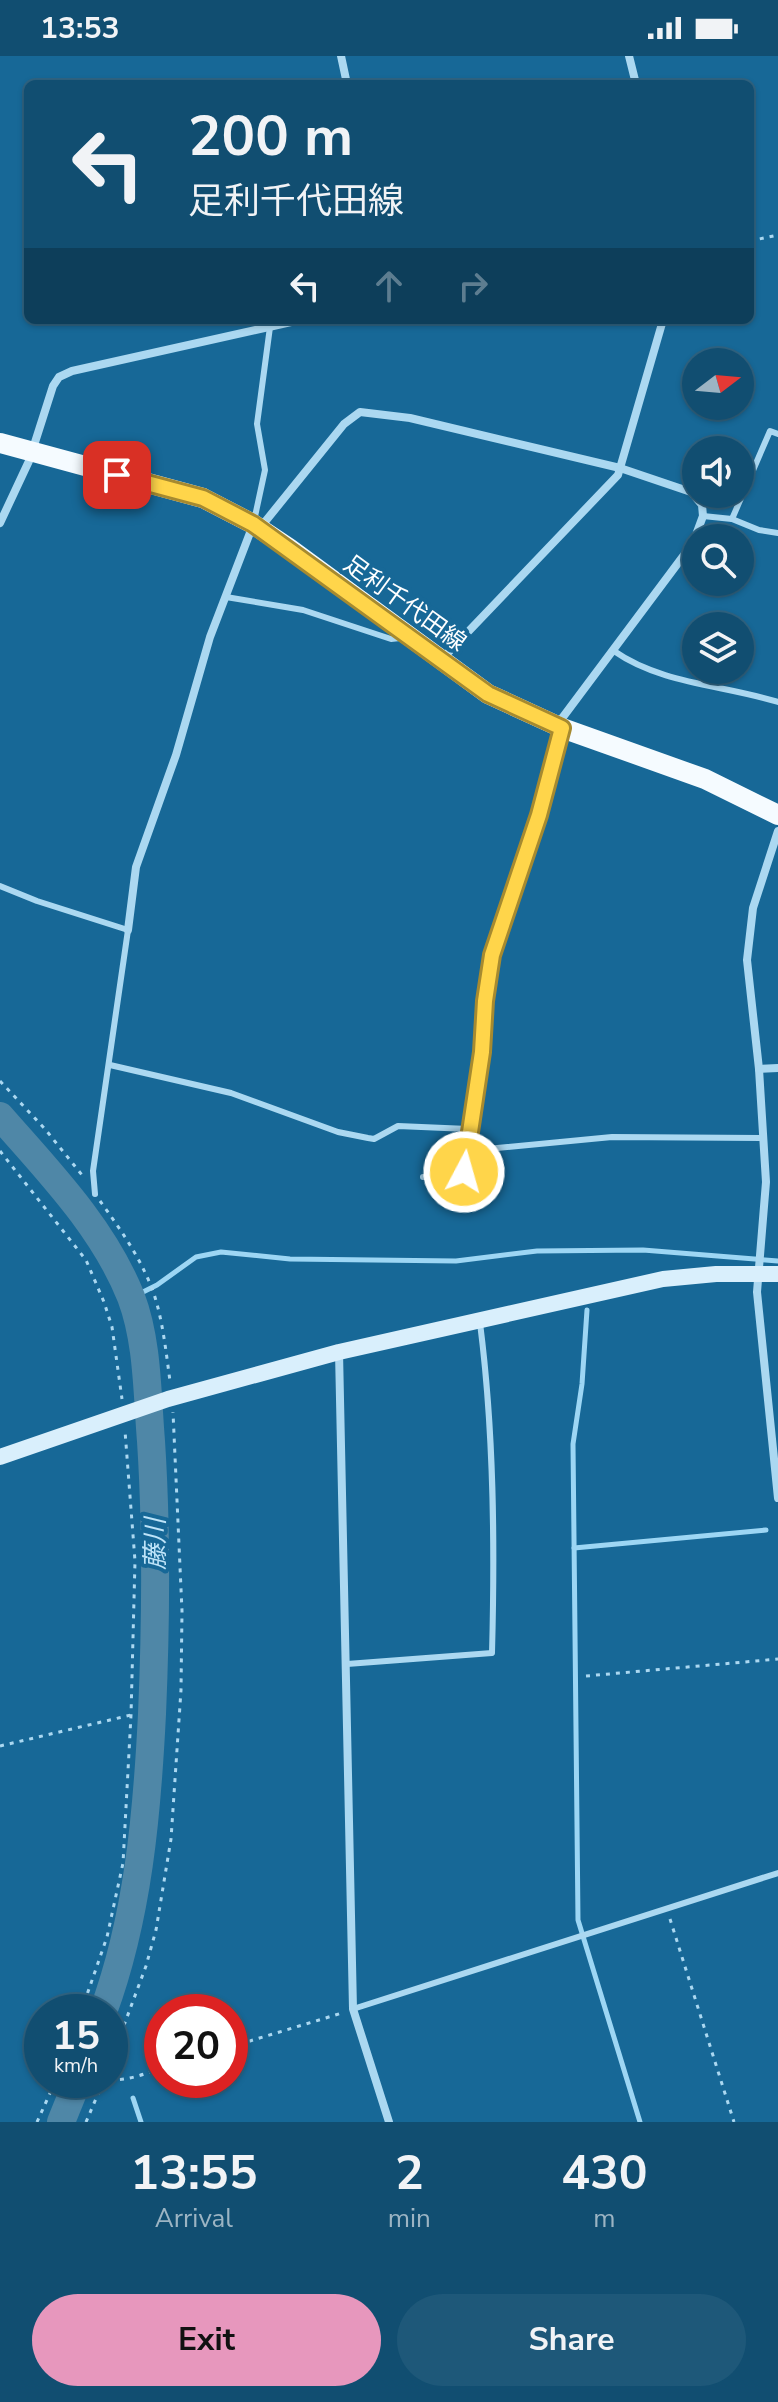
<!DOCTYPE html>
<html lang="en">
<head>
<meta charset="utf-8">
<style>
	body { margin:0; font-family:"Nunito Sans","Noto Sans JP",sans-serif; background:#1e5879; color:#f1f3f6; height:100vh; display:flex; flex-direction:column; font-size:30px; white-space:nowrap }
	* { box-sizing:border-box; margin:0 }
	p { font-size:26px; color:#9cb4c3 }
	.icon { flex:none; width:44px; height:44px; fill:none; stroke:currentColor; stroke-width:2; stroke-linecap:round; stroke-linejoin:round }
	.map { position:relative; height:2066px; overflow:hidden }
	.drawer { display:flex; flex-direction:column; background:#114e71; flex:1 }
	.drawer>* { flex:none }
	.top-card { position:absolute; left:24px; top:24px; width:730px; height:244px; border-radius:12px; box-shadow:0 2px 6px #0004,0 0 0 2px #306584; background:#114e71; color:#f1f3f6; overflow:hidden }
	.needle { width:52px; rotate:74deg }
	.controls { position:absolute; left:682px; top:292px; display:grid; gap:16px }
	.controls a { display:grid; place-items:center; width:72px; height:72px; border-radius:50%; background:#114e71; box-shadow:0 2px 6px #0004,0 0 0 2px #306584; font-size:40px }
	.speed { position:absolute; left:24px; top:1938px; display:flex; gap:16px; font-size:40px; font-weight:700; text-align:center }
	.speed>* { display:grid; place-content:center; width:104px; height:104px; border-radius:50%; background:#114e71; box-shadow:0 2px 6px #0004,0 0 0 2px #306584; line-height:1 }
	.speed small { font-size:20px; font-weight:400 }
	.speed .limit { border:12px solid #d22; background:#fff; color:#111 }
	.pin { position:absolute; display:grid; place-items:center; width:68px; height:68px; color:#fff; margin:-34px; border-radius:16px; box-shadow:0 4px 12px #0006 }
	.me { position:absolute; width:88px; margin:-44px; rotate:6deg; stroke-linejoin:round; filter:drop-shadow(0 0 6px #0008) }
	.turn { display:flex; align-items:center; gap:28px; height:168px; padding:0 32px; font-size:36px }
	.turn .icon { width:104px; height:104px; stroke-width:2.5 }
	.turn b { display:block; font-size:56px; line-height:68px }
	.lanes { display:flex; align-items:center; height:76px; padding:0 32px; background:#0003; justify-content:center; gap:40px; direction:ltr }
	.lanes .off { opacity:.35 }
	.eta { display:flex; justify-content:space-evenly; align-items:center; height:136px; text-align:center }
	.eta b { font-size:48px; font-weight:700; line-height:56px }
	.cta { display:flex; gap:16px; margin-top:auto; padding:16px 32px }
	.cta a { flex:1; height:92px; border-radius:48px; background:#e797bd; color:#111; font-size:32px; font-weight:700; line-height:92px; text-align:center }
	.cta a+a { background:#1e5879; color:#f1f3f6 }
	.status { display:flex; justify-content:space-between; align-items:center; height:56px; padding:0 40px; background:#114e71; direction:ltr }
	.status svg { height:22px; fill:currentColor }
	.map>svg:first-child { display:block }
	.lines { fill:none; stroke-linecap:round; stroke-linejoin:round }
	.stream { stroke:#9dd6f4; stroke-width:5 }
	.river { stroke:#4f87a7; stroke-width:28 }
	.path { stroke:#abd8f1; stroke-width:3; stroke-dasharray:4 6; stroke-linecap:butt }
	.lane { stroke:#abd8f1; stroke-width:6 }
	.street { stroke:#abd8f1; stroke-width:8 }
	.secondary { stroke:#d9effc; stroke-width:16 }
	.primary { stroke:#f5fbff; stroke-width:20 }
	.route-casing { stroke:#a68a30; stroke-width:20 }
	.route { stroke:#ffd54a; stroke-width:14 }
	.labels { text-anchor:middle; stroke-width:8; stroke-linejoin:round; paint-order:stroke }
	.street-label { font-size:24px; fill:#fff; stroke:#176897 }
	.water-label { font-size:26px; font-style:italic; fill:#bee4f9; stroke:#176897 }
</style>
</head>
<body>
<div class="status"><b>13:53</b><svg viewBox="0 0 49 12"><path d="M0 12V9h3v3zM5 12V6h3v6zM10 12V3h3v9zM15 12V0h3v12zM26 1h20v11H26zM47 4h2v5h-2z"/></svg></div>
<div class="map">
<svg width="778" height="2066" viewBox="0 0 778 2066">
	<rect width="100%" height="100%" fill="#176897"/>
	<g class="lines">
		<g class="stream">
			<polyline points="131,1242 157,1229 196,1201 221,1196 290,1203 456,1205 537,1195 643,1194 778,1205"/>
			<polyline points="587,1254 582,1328 573,1388 578,1864 640,2066"/>
			<polyline points="574,1492 766,1474"/>
			<polyline points="133,2042 141,2066"/>
		</g>
		<g class="river">
			<path d="M0,1060C49,1116 103,1171 131,1241C148,1286 147,1338 151,1385C157,1477 156,1566 152,1658C147,1759 138,1861 103,1956"/>
			<polyline points="61,2066 78,2024"/>
		</g>
		<g class="path">
			<polyline points="750,185 778,179"/>
			<polyline points="0,1025 45,1073 82,1119"/>
			<polyline points="0,1095 86,1204 104,1246 112,1271 122,1343"/>
			<path d="M100,1145C121,1174 142,1204 154,1238C163,1266 166,1296 170,1325"/>
			<polyline points="586,1620 778,1603"/>
			<polyline points="0,1690 131,1659"/>
			<polyline points="670,1863 734,2066"/>
			<polyline points="81,1956 107,1881 123,1807 131,1659 135,1505 125,1375"/>
			<polyline points="230,1991 342,1957"/>
			<polyline points="110,2007 146,1910 156,1874 171,1783 181,1634 182,1555 173,1356"/>
			<path d="M110,2023C126,2026 146,2017 162,2012"/>
			<polyline points="37,2066 56,2024"/>
			<polyline points="86,2066 104,2024"/>
		</g>
		<g class="lane">
			<polyline points="703,460 732,463 759,474 778,477"/>
			<polyline points="732,463 770,375 778,378"/>
			<polyline points="254,465 265,414 257,368 270,271"/>
			<polyline points="226,541 303,554 391,583 400,582"/>
			<path d="M614,595C661,628 724,629 778,646"/>
			<polyline points="0,830 37,845 128,874 93,1115 95,1138"/>
			<polyline points="110,1009 231,1037 338,1076 368,1082 374,1083 398,1070 468,1073 462,1120 423,1121"/>
			<polyline points="466,1095 612,1081 761,1082"/>
			<path d="M347,1608L492,1597C495,1487 494,1376 480,1267"/>
			<polyline points="353,1953 778,1817"/>
		</g>
		<g class="street">
			<polyline points="341,0 347,28"/>
			<polyline points="629,0 636,28"/>
			<polyline points="0,467 29,405 53,330 59,321 72,315 300,264"/>
			<polyline points="260,472 344,368 360,356 410,362 620,412 691,436 702,449 703,460 693,487 557,669"/>
			<polyline points="443,602 618,419 663,264"/>
			<polyline points="778,775 753,852 747,904 759,1013 766,1126 757,1236 778,1442"/>
			<polyline points="128,874 136,811 176,699 210,581 253,469"/>
			<polyline points="759,1013 778,1012"/>
			<polyline points="468,1073 482,996 485,945 492,899 539,759 561,674"/>
			<polyline points="339,1296 353,1953 389,2066"/>
		</g>
		<polyline class="secondary" points="0,1401 168,1343 339,1296 663,1223 716,1218 778,1218"/>
		<polyline class="primary" points="0,387 203,442 253,468 289,492 488,638 562,672 705,723 778,759"/>
	</g>
	<g class="lines">
		<g class="route-casing">
			<polyline id="route" points="117,419 203,442 253,468 488,638 562,672 539,759 492,899 485,945 482,996 464,1116"/>
		</g>
		<use href="#route" class="route"/>
	</g>
	<g class="labels">
		<g class="street-label">
			<text transform="translate(405 547) rotate(36)" y="8">足利千代田線</text>
		</g>
		<g class="water-label">
			<text transform="translate(155 1488) rotate(-90)" y="9">藤川</text>
		</g>
	</g>
</svg>
<div class="controls">
<a><svg class="needle" viewBox="-14 -14 28 28"><path d="M0-13l5 13h-10z" fill="#e53935"/><path d="M0 13l5-13h-10z" fill="#9cb4c3"/></svg></a>
<a><svg class="icon" aria-label="sound" viewBox="0 0 24 24"><path d="M4 9h4l5-4v14l-5-4H4zM17 9q2 3 0 6"/></svg></a>
<a><svg class="icon" aria-label="search" viewBox="0 0 24 24"><circle cx="10" cy="10" r="6"/><path d="M15 15l6 6"/></svg></a>
<a><svg class="icon" aria-label="layers" viewBox="0 0 24 24"><path d="M12 4l9 5-9 5-9-5zM3 14l9 5 9-5"/></svg></a>
</div>
<div class="speed"><div>15<small>km/h</small></div><div class="limit">20</div></div>
<div class="pin" style="left:117px;top:419px;background:#d93025"><svg class="icon" aria-label="arrive" viewBox="0 0 24 24"><path d="M6 21V4h12l-3 4 3 4H6"/></svg></div>
<svg class="me" style="left:464px;top:1116px" viewBox="-20 -20 40 40"><circle r="17" fill="#ffd54a" stroke="#fff" stroke-width="3"/><path d="M0-11L8 9 0 5-8 9z" fill="#fff"/></svg>
<div class="top-card">
<div class="turn"><svg class="icon" aria-label="left" viewBox="0 0 24 24"><path d="M17 20v-9H6M10 6l-5 5 5 5"/></svg><div><b>200 m</b>足利千代田線</div></div>
<div class="lanes"><svg class="icon" aria-label="left" viewBox="0 0 24 24"><path d="M17 20v-9H6M10 6l-5 5 5 5"/></svg><svg class="icon off" aria-label="ahead" viewBox="0 0 24 24"><path d="M12 20V5M6 11l6-6 6 6"/></svg><svg class="icon off" aria-label="right" viewBox="0 0 24 24"><path d="M7 20v-9h11M14 6l5 5-5 5"/></svg></div>
</div>
</div>
<section class="drawer">
<div class="eta">
<div><b>13:55</b><p>Arrival</p></div>
<div><b>2</b><p>min</p></div>
<div><b>430</b><p>m</p></div>
</div>
<div class="cta"><a>Exit</a><a>Share</a></div>
</section>
</body>
</html>
